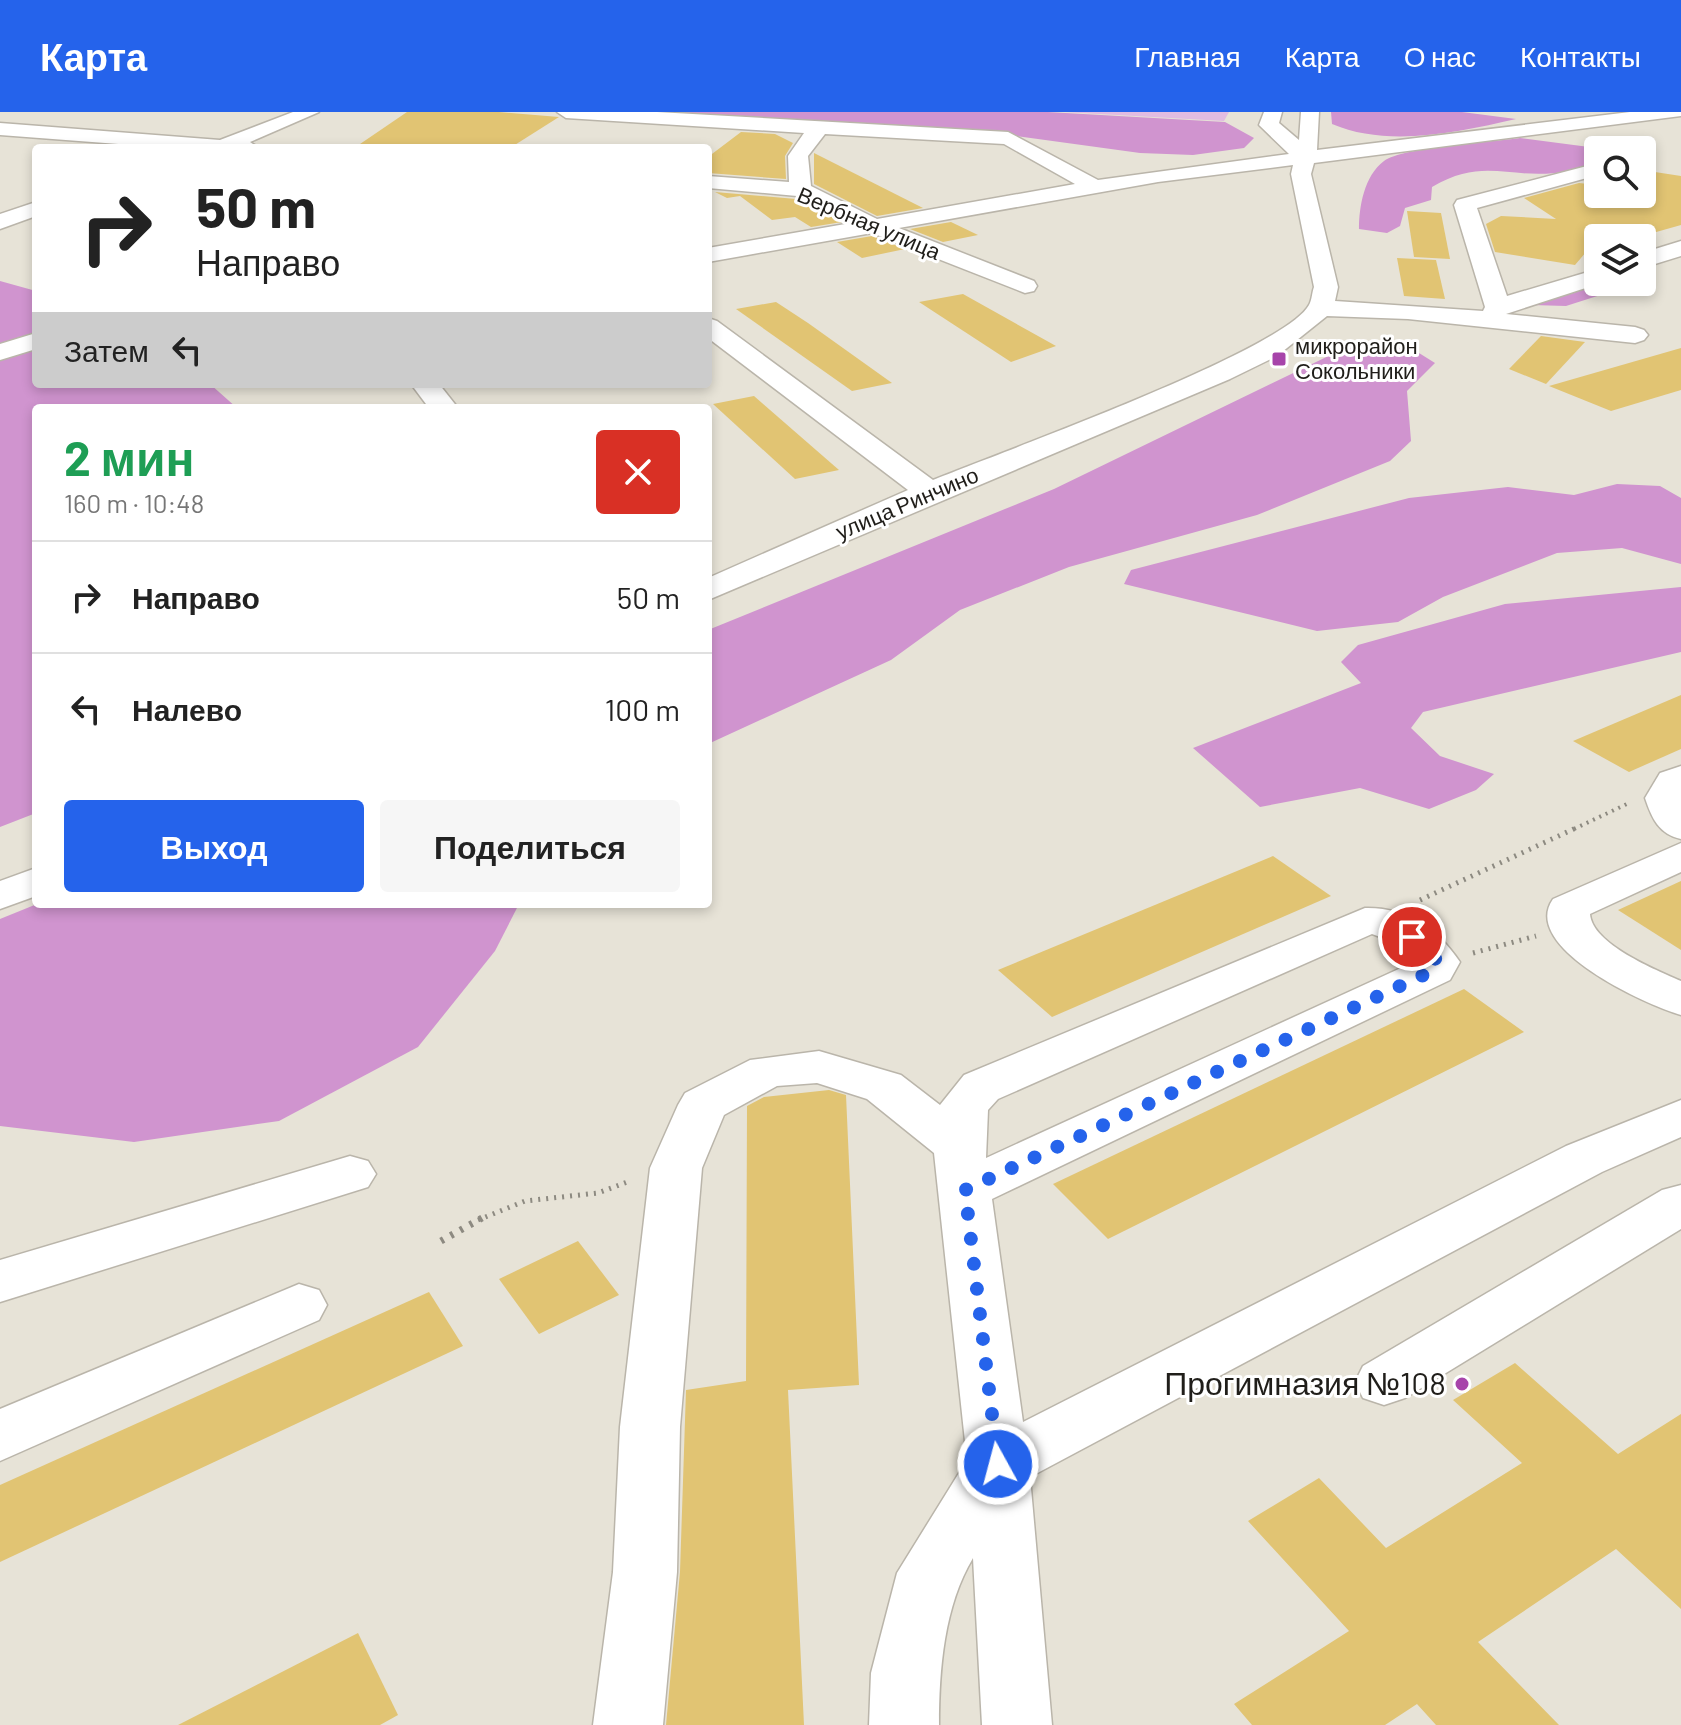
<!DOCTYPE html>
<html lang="ru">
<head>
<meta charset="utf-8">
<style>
	body { margin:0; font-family:Barlow,sans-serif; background:#f6f6f6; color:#222; height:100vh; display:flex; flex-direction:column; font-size:30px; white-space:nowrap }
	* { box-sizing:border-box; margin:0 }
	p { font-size:26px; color:#767676 }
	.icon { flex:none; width:44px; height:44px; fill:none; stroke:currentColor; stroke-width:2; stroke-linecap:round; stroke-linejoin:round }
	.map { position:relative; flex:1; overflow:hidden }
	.details { position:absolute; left:32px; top:292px; width:680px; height:504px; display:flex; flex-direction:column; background:#fff; border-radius:8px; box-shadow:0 4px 12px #0003 }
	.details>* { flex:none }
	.banner { position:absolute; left:32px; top:32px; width:680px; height:244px; border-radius:8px; box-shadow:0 4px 12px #0003; background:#fff; color:#222; overflow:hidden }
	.buttons { position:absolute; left:1584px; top:24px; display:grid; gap:16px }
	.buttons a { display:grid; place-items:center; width:72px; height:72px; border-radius:8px; background:#fff; box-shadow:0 4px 12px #0003; font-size:40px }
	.pin { position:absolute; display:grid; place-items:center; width:68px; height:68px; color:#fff; margin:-34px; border:4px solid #fff; border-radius:50%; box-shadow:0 2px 8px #0007 }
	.me { position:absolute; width:88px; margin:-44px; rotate:353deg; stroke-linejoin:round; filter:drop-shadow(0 0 6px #0008) }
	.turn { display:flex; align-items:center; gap:28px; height:168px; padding:0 32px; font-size:36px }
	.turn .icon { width:104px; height:104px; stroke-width:2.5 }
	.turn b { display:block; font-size:56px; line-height:68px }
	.then { display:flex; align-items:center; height:76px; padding:0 32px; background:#0003; gap:16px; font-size:30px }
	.round { display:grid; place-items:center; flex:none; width:84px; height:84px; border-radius:8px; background:#f6f6f6 }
	.overview { display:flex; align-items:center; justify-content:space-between; height:136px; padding:0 32px }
	h1 { font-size:48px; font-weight:700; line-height:60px; color:#1e9e55 }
	.primary-button { display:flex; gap:16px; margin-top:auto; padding:16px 32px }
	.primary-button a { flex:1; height:92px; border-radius:8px; background:#2563eb; color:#fff; font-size:32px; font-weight:700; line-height:92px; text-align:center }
	.primary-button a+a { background:#f6f6f6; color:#222 }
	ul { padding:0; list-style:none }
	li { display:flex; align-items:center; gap:24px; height:112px; padding:0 32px; border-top:2px solid #e0e0e0 }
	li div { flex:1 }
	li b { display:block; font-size:30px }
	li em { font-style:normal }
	header { display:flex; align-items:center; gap:48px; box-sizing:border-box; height:112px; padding:0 40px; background:#2563eb; color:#fff }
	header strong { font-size:38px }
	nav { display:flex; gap:44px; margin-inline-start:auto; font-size:28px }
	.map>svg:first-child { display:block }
	.green { fill:#e1bce1 }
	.forest { fill:#d094cf }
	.building { fill:#e1c473 }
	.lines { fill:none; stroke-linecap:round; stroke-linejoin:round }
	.minor-casing { stroke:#bab5aa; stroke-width:3 }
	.path-far2 { stroke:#8d8a81; stroke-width:4; stroke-dasharray:2 5; stroke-linecap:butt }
	.path-far1 { stroke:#8d8a81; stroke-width:5; stroke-dasharray:2 6; stroke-linecap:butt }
	.path { stroke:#8d8a81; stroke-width:7; stroke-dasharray:3 8; stroke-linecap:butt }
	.minor { fill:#fff; fill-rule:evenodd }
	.route { stroke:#2563eb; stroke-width:14; stroke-dasharray:0 25.2 }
	.poi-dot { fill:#a744aa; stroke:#fff; stroke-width:3 }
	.labels { text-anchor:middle; stroke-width:6; stroke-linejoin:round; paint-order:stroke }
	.far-street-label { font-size:22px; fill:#201e1a; stroke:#fff }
	.far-poi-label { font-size:22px; fill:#201e1a; stroke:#fff; text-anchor:start }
	.near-poi-label { font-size:32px; fill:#201e1a; stroke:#fff; text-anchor:end }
</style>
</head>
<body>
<header>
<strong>Карта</strong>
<nav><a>Главная</a><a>Карта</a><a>О нас</a><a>Контакты</a></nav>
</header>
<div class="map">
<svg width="1681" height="1613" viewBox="0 0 1681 1613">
	<rect width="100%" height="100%" fill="#e7e3d7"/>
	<polygon class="green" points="1063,0 1229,0 1224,9"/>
	<g class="forest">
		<polygon points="622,0 1048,0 1225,10 1254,26 1244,36 1193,43 1140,41 994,21"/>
		<path d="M1331,0H1462L1516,7C1459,20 1388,36 1332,12Z"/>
		<path d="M1520,26L1612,38H1598V56C1582,56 1570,60 1555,61C1506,66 1482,46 1432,75L1431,88L1405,96L1400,114L1387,121L1359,117C1359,95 1364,64 1384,49C1403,35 1492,30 1520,26Z"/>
		<polygon points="0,169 36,179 36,272 210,272 237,296 36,296 36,701 0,715"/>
		<polygon points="1599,170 1641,170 1566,194 1532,193"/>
		<polygon points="1345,236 1411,236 1435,251 1407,279 1411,329 1390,349 1257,403 1069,455 960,498 891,548 708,632 708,518 1054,377"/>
		<polygon points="1617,372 1660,374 1681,386 1681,452 1622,436 1557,441 1443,485 1398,510 1317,519 1124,472 1131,458 1409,386 1508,375 1574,383"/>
		<polygon points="1681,475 1681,540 1423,600 1411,616 1440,644 1494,662 1476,678 1429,697 1360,676 1260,695 1193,636 1361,571 1341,550 1358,533 1505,492"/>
		<polygon points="37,792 519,792 495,839 418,935 279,1009 134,1030 0,1014 0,807"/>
	</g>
	<g class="building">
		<polygon points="407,0 499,0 559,5 510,36 360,32"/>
		<polygon points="741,20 775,22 793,31 785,44 786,67 708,61 708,45"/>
		<polygon points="814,41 923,96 877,104 814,72"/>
		<polygon points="1642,58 1681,64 1681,113 1635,126 1598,126 1575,153 1495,140 1486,112 1501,104 1556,107 1524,86 1579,71 1598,73 1598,82 1642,82"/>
		<polygon points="715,80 796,87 842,110 811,115 795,105 772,108 740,84 727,86"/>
		<polygon points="1407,99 1441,101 1450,147 1414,145"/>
		<polygon points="951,110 978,123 943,130 910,117"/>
		<polygon points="872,124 905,137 862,146 837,130"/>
		<polygon points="1397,146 1436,148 1445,187 1404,184"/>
		<polygon points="963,182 1056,234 1011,250 919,190"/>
		<polygon points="776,190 808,211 892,271 852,279 736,197"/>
		<polygon points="1541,224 1585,230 1546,272 1509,257"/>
		<polygon points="1681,236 1681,278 1611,299 1549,274"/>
		<polygon points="754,284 839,358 795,367 713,292"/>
		<polygon points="1681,583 1681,637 1629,660 1573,629"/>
		<polygon points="1273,744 1331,784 1052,905 998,858"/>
		<polygon points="1681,769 1681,838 1618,798"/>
		<polygon points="1464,877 1524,920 1108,1127 1053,1072"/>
		<polygon points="829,978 846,983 859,1273 788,1278 804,1613 666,1613 680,1460 686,1278 746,1269 747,994 764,985"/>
		<polygon points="578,1129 619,1183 539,1222 499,1167"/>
		<polygon points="429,1180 463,1234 0,1450 0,1373"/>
		<polygon points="1515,1251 1618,1342 1681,1302 1681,1497 1616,1437 1478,1530 1559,1613 1436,1613 1417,1592 1385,1613 1252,1613 1234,1592 1349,1519 1248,1409 1319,1366 1386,1436 1522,1351 1453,1288"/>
		<polygon points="358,1521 398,1603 380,1613 178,1613"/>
	</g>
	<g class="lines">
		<g class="minor-casing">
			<g id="minor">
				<polygon points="293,0 319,0 250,30 259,36 171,36 0,23 0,11 220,28"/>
				<path d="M557,0H657L1008,20L1098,68L1289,42L1259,13L1264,0H1282L1279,11L1299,28L1301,0H1319L1317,38L1630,0H1681V4L1314,51L1311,62L1338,175L1335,189L1483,199L1485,195L1454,93L1457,88L1587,54L1594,56L1597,60L1594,64L1477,96L1507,184L1598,157V170H1604L1506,202L1635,215L1644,218L1648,223L1644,228L1635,231L1408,207L1327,204L1277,244L1230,267L708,488V466L908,378L708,226V206L717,209L933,368C996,342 1284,239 1309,193C1312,188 1312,180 1314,175L1291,62L1293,53L1158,70L899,116L1034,169L1037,174L1034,179L1025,181L872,121L708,150V136L851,111L797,84L708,76V64L789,70L788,44L804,21L566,6ZM825,22L1004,32L1075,72L877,107L811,74L808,44Z"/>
				<polygon points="36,90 36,104 0,117 0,102"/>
				<polygon points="1681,129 1681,144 1642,156 1642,141"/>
				<polygon points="36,221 36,237 0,248 0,232"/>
				<polygon points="411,272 439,272 458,296 429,296"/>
				<path d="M1681,654V727C1659,722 1652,707 1645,686L1660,661Z"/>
				<path d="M1681,731V760L1590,802C1592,832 1656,858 1681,869V903C1646,893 1519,835 1553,787Z"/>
				<polygon points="36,756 36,784 0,797 0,769"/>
				<path d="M1365,796C1407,795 1437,816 1460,850L1450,868L992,1087L1023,1310L1566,1034L1681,988V1025L1602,1060L1030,1365L1052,1613H982L973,1446C944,1494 939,1558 939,1613H869L871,1561L897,1461L967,1348L934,1041L867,987L817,971L777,974L724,1003L702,1056L680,1315L677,1460L663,1613H593L613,1460L620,1315L650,1056L678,993L685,981L750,948L819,939L901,963L940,993L964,963ZM1372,822L1391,829L1414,850L986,1046L988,998L998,987Z"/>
				<polygon points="350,1044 368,1049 376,1062 368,1075 0,1190 0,1148"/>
				<polygon points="1681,1073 1681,1117 1405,1286 1384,1293 1363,1286 1355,1270 1363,1254 1662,1078"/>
				<polygon points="299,1172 319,1178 327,1193 319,1208 0,1349 0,1297"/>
			</g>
		</g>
		<polyline class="path-far2" points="1574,717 1629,691"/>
		<g class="path-far1">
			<polyline points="1420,788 1578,715"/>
			<polyline points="1473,841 1536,824"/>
			<polyline points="478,1108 525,1089 598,1081 630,1069"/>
		</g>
		<polyline class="path" points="441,1129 482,1106"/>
		<use href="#minor" class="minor"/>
	</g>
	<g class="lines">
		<polyline class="route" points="998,1352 965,1078 1434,858 1437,850 1431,839 1412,825"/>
	</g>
	<g class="poi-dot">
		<rect x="1271" y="239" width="16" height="16" rx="4"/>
		<circle cx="1462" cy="1272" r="8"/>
	</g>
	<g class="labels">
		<g class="far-street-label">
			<text transform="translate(869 111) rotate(23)" y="8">Вербная улица</text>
			<text transform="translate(907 391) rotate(-23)" y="8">улица Ринчино</text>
		</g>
		<g class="far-poi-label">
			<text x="1295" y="242">микрорайон<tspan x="1295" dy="25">Сокольники</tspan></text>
		</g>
		<g class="near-poi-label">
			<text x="1446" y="1283">Прогимназия №108</text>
		</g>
	</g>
</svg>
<div class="buttons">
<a><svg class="icon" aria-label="search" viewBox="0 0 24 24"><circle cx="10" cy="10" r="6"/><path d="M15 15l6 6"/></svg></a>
<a><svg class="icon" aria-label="layers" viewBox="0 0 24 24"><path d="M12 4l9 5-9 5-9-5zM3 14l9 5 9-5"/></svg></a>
</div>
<div class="pin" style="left:1412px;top:825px;background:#d93025"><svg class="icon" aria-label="arrive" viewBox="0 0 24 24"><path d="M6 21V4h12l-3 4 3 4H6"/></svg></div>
<svg class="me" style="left:998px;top:1352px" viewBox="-20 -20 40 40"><circle r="17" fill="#2563eb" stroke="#fff" stroke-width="3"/><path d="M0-11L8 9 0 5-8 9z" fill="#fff"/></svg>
<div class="banner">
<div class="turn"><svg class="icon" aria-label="right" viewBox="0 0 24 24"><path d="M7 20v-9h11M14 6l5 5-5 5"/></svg><div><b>50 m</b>Направо</div></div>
<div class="then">Затем<svg class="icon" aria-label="left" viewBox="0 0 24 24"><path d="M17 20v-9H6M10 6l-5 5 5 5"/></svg></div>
</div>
<section class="details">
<div class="overview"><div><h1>2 мин</h1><p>160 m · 10:48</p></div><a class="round" style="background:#d93025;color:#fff"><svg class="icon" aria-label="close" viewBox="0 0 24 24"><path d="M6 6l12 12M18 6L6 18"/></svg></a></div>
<ul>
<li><svg class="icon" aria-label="right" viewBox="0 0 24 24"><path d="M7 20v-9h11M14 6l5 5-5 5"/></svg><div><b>Направо</b></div><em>50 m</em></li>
<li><svg class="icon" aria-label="left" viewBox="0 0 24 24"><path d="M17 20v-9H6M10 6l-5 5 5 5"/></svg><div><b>Налево</b></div><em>100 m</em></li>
</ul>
<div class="primary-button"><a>Выход</a><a>Поделиться</a></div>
</section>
</div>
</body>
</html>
